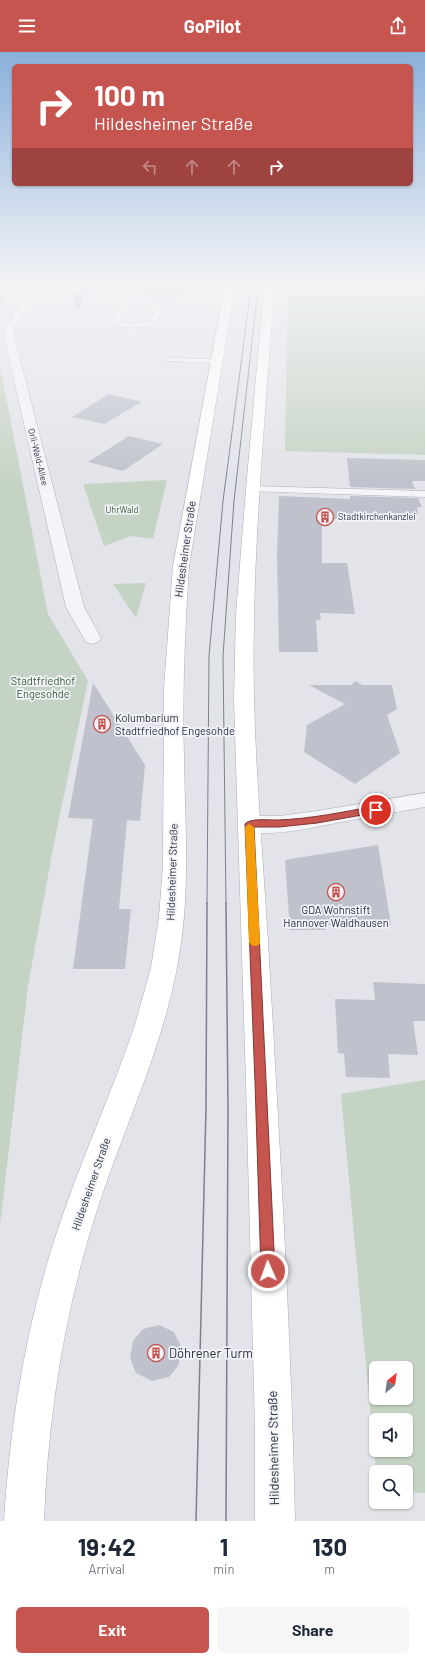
<!DOCTYPE html>
<html lang="en">
<head>
<meta charset="utf-8">
<style>
	body { margin:0; font-family:Barlow,sans-serif; background:#f6f6f7; color:#1f2937; height:100vh; display:flex; flex-direction:column; font-size:15px; white-space:nowrap }
	* { box-sizing:border-box; margin:0 }
	p { font-size:13px; color:#747a83 }
	.icon { flex:none; width:22px; height:22px; fill:none; stroke:currentColor; stroke-width:2; stroke-linecap:round; stroke-linejoin:round }
	.map { position:relative; height:1469px; overflow:hidden }
	.panel { display:flex; flex-direction:column; background:#fff; flex:1 }
	.panel>* { flex:none }
	.guide { position:absolute; left:12px; top:12px; width:401px; height:122px; border-radius:6px; box-shadow:0 1px 3px #0004; background:#c6544f; color:#fff; overflow:hidden }
	.needle { width:26px; rotate:29deg }
	.controls { position:absolute; left:369px; top:1309px; display:grid; gap:8px }
	.controls a { display:grid; place-items:center; width:44px; height:44px; border-radius:6px; background:#fff; box-shadow:0 1px 3px #0004; font-size:20px }
	.pin { position:absolute; display:grid; place-items:center; width:34px; height:34px; color:#fff; margin:-17px; border:2px solid #fff; border-radius:50%; box-shadow:0 1px 4px #0007 }
	.me { position:absolute; width:44px; margin:-22px; rotate:358deg; stroke-linejoin:round; filter:drop-shadow(0 0 3px #0008) }
	.turn { display:flex; align-items:center; gap:14px; height:84px; padding:0 16px; font-size:18px }
	.turn .icon { width:52px; height:52px; stroke-width:2.5 }
	.turn b { display:block; font-size:28px; line-height:34px }
	.lanes { display:flex; align-items:center; height:38px; padding:0 16px; background:#0003; justify-content:center; gap:20px; direction:ltr }
	.lanes .off { opacity:.35 }
	.eta { display:flex; justify-content:space-evenly; align-items:center; height:68px; text-align:center }
	.eta b { font-size:24px; font-weight:700; line-height:28px }
	.button { display:flex; gap:8px; margin-top:auto; padding:8px 16px }
	.button a { flex:1; height:46px; border-radius:6px; background:#c6544f; color:#fff; font-size:16px; font-weight:700; line-height:46px; text-align:center }
	.button a+a { background:#f6f6f7; color:#1f2937 }
	header { display:flex; justify-content:space-between; align-items:center; height:52px; padding:0 16px; background:#c6544f; color:#fff; font-size:18px; font-weight:700 }
	.map>svg:first-child { display:block }
	.green { fill:#c5d3c4; fill-rule:evenodd }
	.water { fill:#9fabc7 }
	.building { fill:#bfc2cc }
	.lines { fill:none; stroke-linecap:round; stroke-linejoin:round }
	.service-casing { stroke:#abaeb6; stroke-width:1 }
	.minor-casing { stroke:#abaeb6; stroke-width:1 }
	.secondary-casing { stroke:#abaeb6; stroke-width:1 }
	.service { fill:#f4f5f8; fill-rule:evenodd }
	.minor { fill:#f4f5f8; fill-rule:evenodd }
	.secondary { fill:#fff; fill-rule:evenodd }
	.tram-far1 { stroke:#7c8092; stroke-width:1 }
	.tram { stroke:#7c8092; stroke-width:1.5 }
	.route { fill:#c6544f; stroke:#813733 }
	.slow { fill:#f59e0b }
	.labels { text-anchor:middle; stroke-width:3.5; stroke-linejoin:round; paint-order:stroke }
	.far-street-label { font-size:9px; fill:#2b2f40; stroke:#f2f3f7 }
	.far-park-label { font-size:9px; fill:#395b39; stroke:#f2f3f7 }
	.far-poi-label { font-size:9px; fill:#2b2f40; stroke:#f2f3f7; text-anchor:start }
	.street-label { font-size:11px; fill:#2b2f40; stroke:#f2f3f7 }
	.park-label { font-size:11px; fill:#395b39; stroke:#f2f3f7 }
	.poi-label { font-size:11px; fill:#2b2f40; stroke:#f2f3f7; text-anchor:start }
	.near-poi-label { font-size:13px; fill:#2b2f40; stroke:#f2f3f7; text-anchor:start }
	.near-street-label { font-size:13px; fill:#2b2f40; stroke:#f2f3f7 }
</style>
</head>
<body>
<header><svg class="icon" aria-label="menu" viewBox="0 0 24 24"><path d="M4 6h16M4 12h16M4 18h16"/></svg>GoPilot<svg class="icon" aria-label="share" viewBox="0 0 24 24"><path d="M12 15V3M7 8l5-5 5 5M5 13v7h14v-7"/></svg></header>
<div class="map">
<svg width="425" height="1469" viewBox="0 0 425 1469">
	<rect width="100%" height="100%" fill="#e2e4e9"/>
	<g class="green">
		<polygon points="0,228 18,228 0,252"/>
		<polygon points="288,228 425,228 425,403 285,399"/>
		<polygon points="0,314 48,562 88,629 54,791 28,934 0,1173"/>
		<polygon points="167,428 153,487 131,484 104,494 83,432"/>
		<polygon points="146,531 136,566 113,532"/>
		<path d="M425,1028V1441L406,1440V1420H376V1421L341,1042ZM376,1316H406V1346H376ZM376,1368H406V1398H376Z"/>
	</g>
	<polygon class="water" points="82,232 92,232 87,241 85,242 81,248 83,248 80,256 75,256 74,244 81,239"/>
	<g class="building">
		<polygon points="113,228 149,228 131,236"/>
		<polygon points="160,228 210,228 166,251 164,249 152,245 140,240"/>
		<polygon points="109,342 142,350 104,372 72,365"/>
		<polygon points="129,384 163,392 123,419 88,410"/>
		<polygon points="347,406 425,408 425,429 412,429 415,437 350,435"/>
		<polygon points="279,444 350,447 350,444 418,446 422,455 417,455 418,462 322,468 322,511 347,511 355,562 320,561 321,568 316,568 318,600 279,600 277,504"/>
		<polygon points="356,629 362,633 392,633 397,657 387,663 400,701 355,732 304,700 307,673 345,652 309,633 351,633"/>
		<polygon points="93,631 145,713 140,769 127,768 119,857 131,857 125,917 73,917 93,767 68,766"/>
		<polygon points="378,793 391,873 325,873 326,878 290,878 285,808"/>
		<polygon points="373,930 425,932 425,969 413,969 418,1003 388,1002 390,1026 346,1025 344,1002 338,1001 335,947 375,948"/>
		<polygon points="159,1273 174,1280 182,1296 178,1314 169,1325 152,1329 136,1321 130,1306 133,1289 143,1277"/>
	</g>
	<g class="lines">
		<g class="service-casing">
			<g id="service">
				<path d="M152,228H159L132,242L164,250L165,251L154,273L132,276L115,273L113,270L121,250L129,238ZM130,245L159,251L150,270L132,272L119,270Z"/>
				<polygon points="169,306 217,307 220,309 217,311 167,309 166,308"/>
				<polygon points="253,434 425,439 425,445 250,439 249,437"/>
			</g>
		</g>
		<g class="minor-casing">
			<g id="minor">
				<polygon points="35,228 45,228 13,280 84,555 101,586 98,590 92,592 86,590 66,555 3,280"/>
				<path d="M425,741V755C397,760 369,765 341,770C311,776 270,786 241,778L238,772L241,766L249,764H279L317,759Z"/>
			</g>
		</g>
		<g class="secondary-casing">
			<g id="secondary">
				<path d="M226,228H236L189,514C185,578 182,641 184,705C185,775 191,845 177,915C162,997 125,1073 99,1152C65,1255 48,1361 44,1469H4C10,1374 25,1280 54,1189C77,1117 109,1048 134,976L151,916L159,865L163,813L164,637L173,514Z"/>
				<path d="M265,228H275C265,367 251,507 254,646C256,727 263,808 268,889C279,1082 291,1276 295,1469H255V1376L246,1030L234,647L236,563L246,437Z"/>
			</g>
		</g>
		<use href="#service" class="service"/>
		<use href="#minor" class="minor"/>
		<use href="#secondary" class="secondary"/>
		<g class="tram-far1">
			<polyline points="207,852 209,604 223,449 252,228"/>
			<polyline points="226,852 223,604 234,449 259,228"/>
		</g>
		<g class="tram">
			<polyline points="226,851 228,1057 226,1469"/>
			<polyline points="196,1469 206,1056 207,851"/>
		</g>
	</g>
	<linearGradient id="sky" x2="0" y2="1"><stop stop-color="#8bb0db"/><stop offset="0.53" stop-color="#f2f3f5"/><stop offset="1" stop-color="#f2f3f5" stop-opacity="0"/></linearGradient>
	<rect width="425" height="433" fill="url(#sky)"/>
	<path class="route" d="M376,754L379,755L381,758L379,760L317,771L279,775H254L275,1219L273,1224L268,1226L263,1224L261,1219L255,1030L245,772C249,766 270,768 277,768C310,767 343,760 376,754Z"/>
	<polygon class="slow" points="249,772 254,775 260,890 259,893 255,894 251,893 249,890 245,775"/>
	<defs>
		<g id="building-ring" transform="scale(0.9)"><circle r="9.5" fill="#f2f3f7" stroke="#c6544f" stroke-width="1.5"/><path d="M-4-6H4V6H1V3H-1V6H-4ZM-2.5-4.3h1.7v1.8h-1.7ZM.8-4.3h1.7v1.8H.8ZM-2.5-1h1.7V.8h-1.7ZM.8-1h1.7V.8H.8Z" fill="#c6544f"/></g>
	</defs>
	<g fill-rule="evenodd">
		<use href="#building-ring" x="325" y="465"/>
		<use href="#building-ring" x="102" y="672"/>
		<use href="#building-ring" x="336" y="840"/>
		<use href="#building-ring" x="156" y="1301"/>
	</g>
	<g class="labels">
		<g class="far-street-label">
			<text transform="translate(38 405) rotate(76)" y="3">Orli-Wald-Allee</text>
		</g>
		<g class="far-park-label">
			<text x="122" y="461">UhrWald</text>
		</g>
		<g class="far-poi-label">
			<text x="338" y="468">Stadtkirchenkanzlei</text>
		</g>
		<g class="street-label">
			<text transform="translate(185 497) rotate(-82)" y="4">Hildesheimer Straße</text>
			<text transform="translate(172 820) rotate(-88)" y="4">Hildesheimer Straße</text>
			<text transform="translate(91 1132) rotate(-71)" y="4">Hildesheimer Straße</text>
		</g>
		<g class="park-label">
			<text x="43" y="633">Stadtfriedhof<tspan x="43" dy="13">Engesohde</tspan></text>
		</g>
		<g class="poi-label">
			<text x="115" y="670">Kolumbarium<tspan x="115" dy="13">Stadtfriedhof Engesohde</tspan></text>
			<text x="336" y="862" text-anchor="middle">GDA Wohnstift<tspan x="336" dy="13">Hannover Waldhausen</tspan></text>
		</g>
		<g class="near-poi-label">
			<text x="169" y="1306">Döhrener Turm</text>
		</g>
		<g class="near-street-label">
			<text transform="translate(273 1396) rotate(-91)" y="5">Hildesheimer Straße</text>
		</g>
	</g>
</svg>
<div class="controls">
<a><svg class="needle" viewBox="-14 -14 28 28"><path d="M0-13l5 13h-10z" fill="#e53935"/><path d="M0 13l5-13h-10z" fill="#747a83"/></svg></a>
<a><svg class="icon" aria-label="sound" viewBox="0 0 24 24"><path d="M4 9h4l5-4v14l-5-4H4zM17 9q2 3 0 6"/></svg></a>
<a><svg class="icon" aria-label="search" viewBox="0 0 24 24"><circle cx="10" cy="10" r="6"/><path d="M15 15l6 6"/></svg></a>
</div>
<div class="pin" style="left:376px;top:758px;background:#d93025"><svg class="icon" aria-label="arrive" viewBox="0 0 24 24"><path d="M6 21V4h12l-3 4 3 4H6"/></svg></div>
<svg class="me" style="left:268px;top:1219px" viewBox="-20 -20 40 40"><circle r="17" fill="#c6544f" stroke="#fff" stroke-width="3"/><path d="M0-11L8 9 0 5-8 9z" fill="#fff"/></svg>
<div class="guide">
<div class="turn"><svg class="icon" aria-label="right" viewBox="0 0 24 24"><path d="M7 20v-9h11M14 6l5 5-5 5"/></svg><div><b>100 m</b>Hildesheimer Straße</div></div>
<div class="lanes"><svg class="icon off" aria-label="left" viewBox="0 0 24 24"><path d="M17 20v-9H6M10 6l-5 5 5 5"/></svg><svg class="icon off" aria-label="ahead" viewBox="0 0 24 24"><path d="M12 20V5M6 11l6-6 6 6"/></svg><svg class="icon off" aria-label="ahead" viewBox="0 0 24 24"><path d="M12 20V5M6 11l6-6 6 6"/></svg><svg class="icon" aria-label="right" viewBox="0 0 24 24"><path d="M7 20v-9h11M14 6l5 5-5 5"/></svg></div>
</div>
</div>
<section class="panel">
<div class="eta">
<div><b>19:42</b><p>Arrival</p></div>
<div><b>1</b><p>min</p></div>
<div><b>130</b><p>m</p></div>
</div>
<div class="button"><a>Exit</a><a>Share</a></div>
</section>
</body>
</html>
